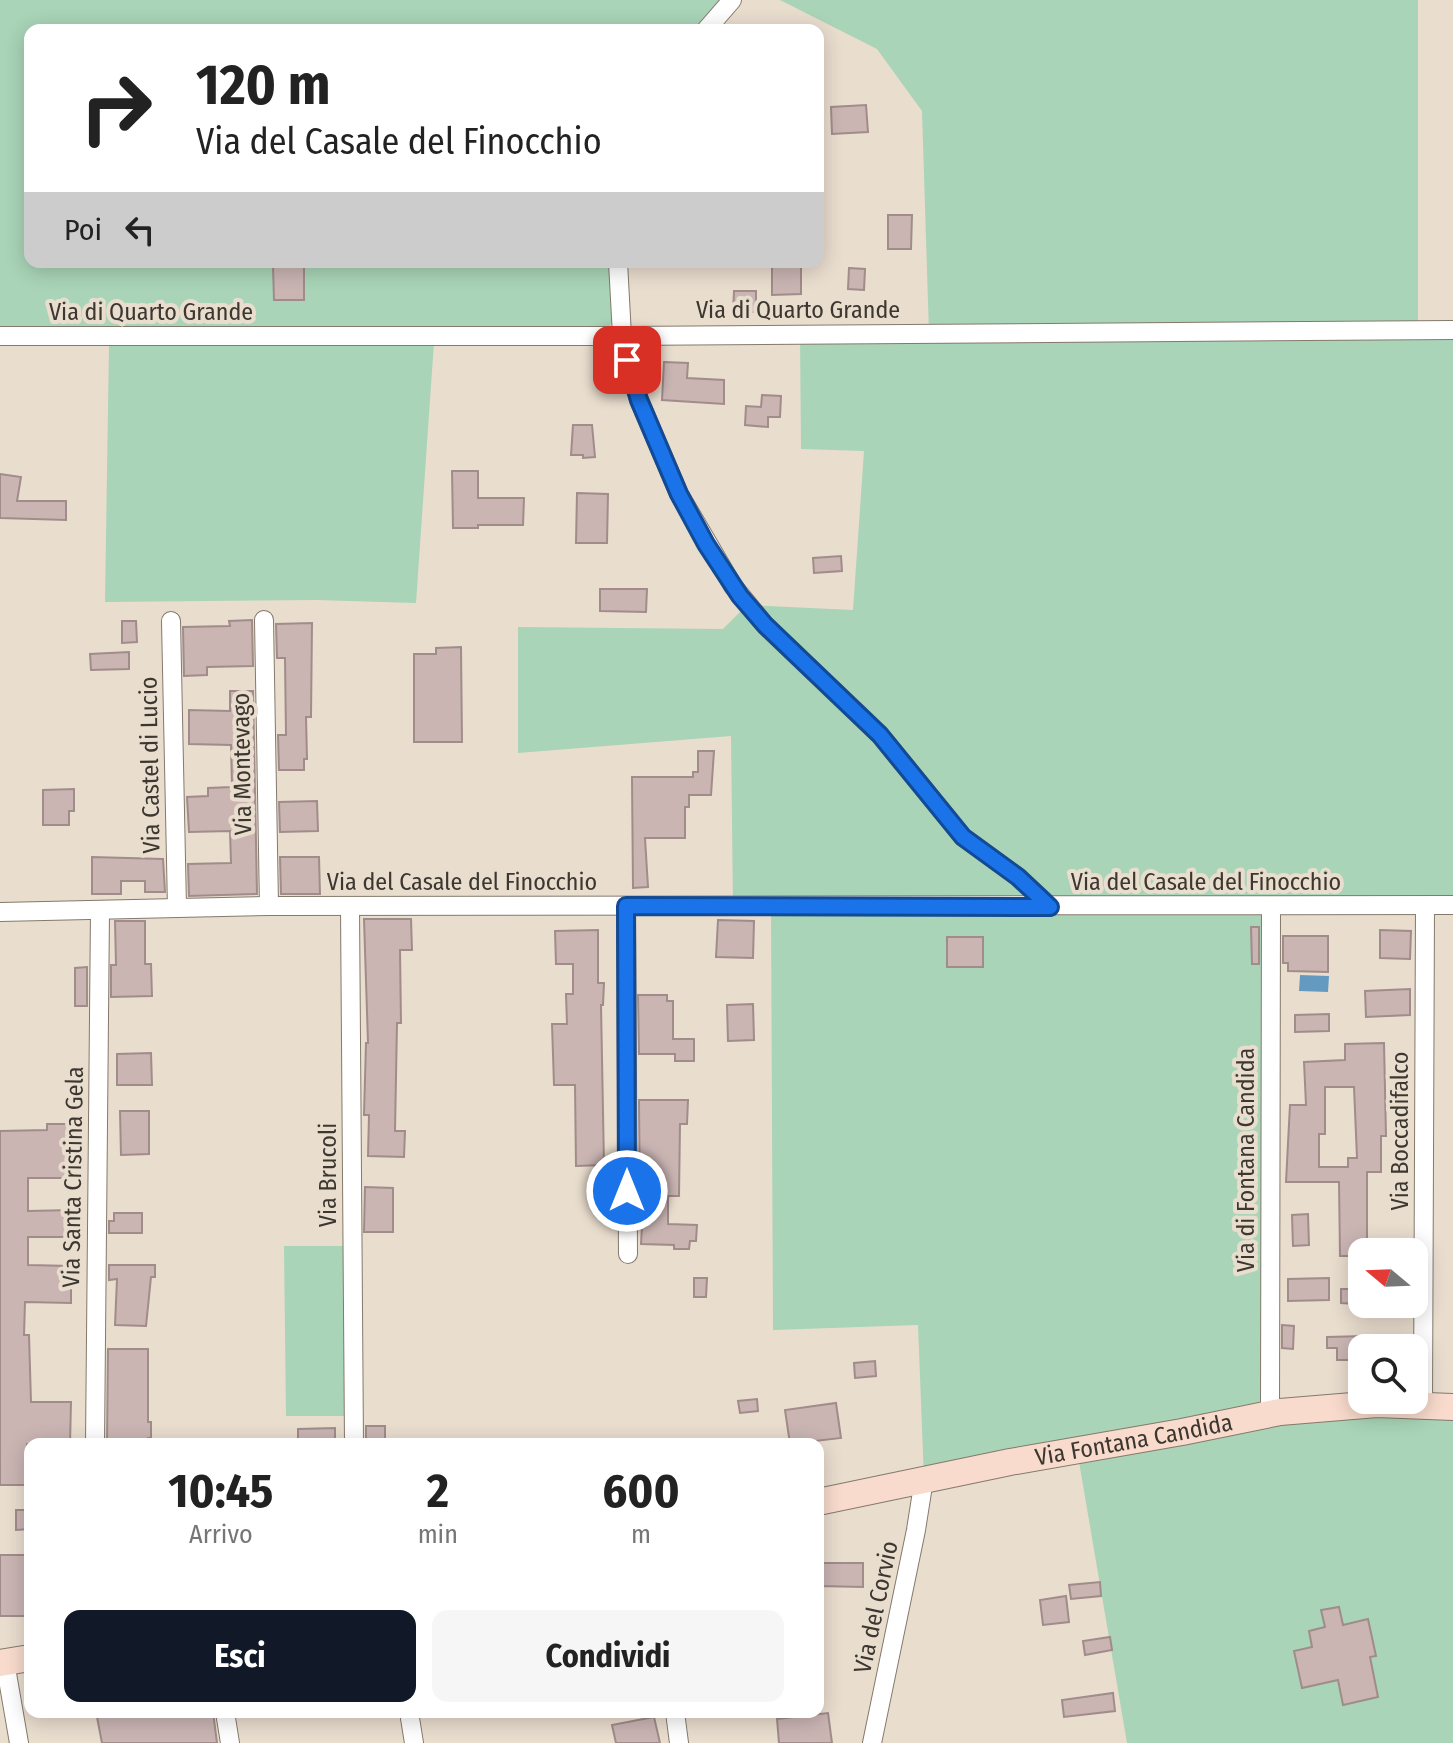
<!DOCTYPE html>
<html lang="it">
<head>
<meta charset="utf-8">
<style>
	body { margin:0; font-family:"Fira Sans Condensed",sans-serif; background:#f6f6f6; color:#222; height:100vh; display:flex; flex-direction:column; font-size:30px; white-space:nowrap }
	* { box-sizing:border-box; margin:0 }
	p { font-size:26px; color:#767676 }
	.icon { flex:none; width:44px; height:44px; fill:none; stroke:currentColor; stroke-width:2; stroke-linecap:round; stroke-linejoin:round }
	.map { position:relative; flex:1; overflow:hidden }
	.drawer { position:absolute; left:24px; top:1438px; width:800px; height:280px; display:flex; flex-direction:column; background:#fff; border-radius:16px; box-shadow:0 4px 20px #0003 }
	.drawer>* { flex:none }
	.banner { position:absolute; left:24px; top:24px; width:800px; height:244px; border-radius:16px; box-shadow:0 4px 20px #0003; background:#fff; color:#222; overflow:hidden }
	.needle { width:52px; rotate:289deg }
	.buttons { position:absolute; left:1348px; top:1238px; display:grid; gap:16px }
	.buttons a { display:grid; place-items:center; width:80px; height:80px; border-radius:16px; background:#fff; box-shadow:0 4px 20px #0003; font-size:40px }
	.pin { position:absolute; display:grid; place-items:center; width:68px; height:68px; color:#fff; margin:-34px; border-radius:16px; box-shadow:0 4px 12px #0006 }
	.me { position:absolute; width:88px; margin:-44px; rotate:0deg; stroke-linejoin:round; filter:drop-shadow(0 0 6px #0008) }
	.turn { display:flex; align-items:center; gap:28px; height:168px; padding:0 40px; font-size:36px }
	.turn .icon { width:104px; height:104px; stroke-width:2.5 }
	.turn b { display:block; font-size:56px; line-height:68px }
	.then { display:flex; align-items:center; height:76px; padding:0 40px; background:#0003; gap:16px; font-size:30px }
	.eta { display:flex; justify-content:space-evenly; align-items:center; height:136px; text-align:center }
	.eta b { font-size:48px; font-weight:700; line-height:56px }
	.button { display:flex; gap:16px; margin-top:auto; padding:16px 40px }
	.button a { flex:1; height:92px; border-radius:16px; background:#111827; color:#fff; font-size:32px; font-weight:700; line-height:92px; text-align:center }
	.button a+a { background:#f6f6f6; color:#222 }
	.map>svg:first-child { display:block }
	.green { fill:#a9d4b7 }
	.water { fill:#659ac0 }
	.building { fill:#cab5b3; stroke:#a08c8a; stroke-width:2; fill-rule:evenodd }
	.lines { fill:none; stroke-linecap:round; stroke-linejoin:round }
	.street-casing { stroke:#84796c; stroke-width:20 }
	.secondary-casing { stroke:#84796c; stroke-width:28 }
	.street { stroke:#fff; stroke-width:18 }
	.secondary { stroke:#f8dbcc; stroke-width:26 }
	.route-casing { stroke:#114b97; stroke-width:20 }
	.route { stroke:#1a73e8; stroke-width:14 }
	.labels { text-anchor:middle; stroke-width:8; stroke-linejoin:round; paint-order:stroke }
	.street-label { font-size:24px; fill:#3c3731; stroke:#e9ddce }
</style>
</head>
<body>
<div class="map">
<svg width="1453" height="1743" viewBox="0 0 1453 1743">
	<rect width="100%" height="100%" fill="#e9ddce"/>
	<g class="green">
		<polygon points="0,0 719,0 694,30 30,30 30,262 611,262 613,320 609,327 604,328 0,328"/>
		<polygon points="780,0 1418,0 1418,329 1453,330 1453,905 1271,907 1270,1413 1453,1407 1453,1743 1127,1743 1077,1450 924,1479 918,1325 773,1330 771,908 733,907 731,736 518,753 518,627 723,629 747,605 853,610 864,451 801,449 800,335 929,333 922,111 877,49"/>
		<polygon points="434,342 416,603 316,600 105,602 109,345"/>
		<polygon points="284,1246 346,1246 346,1416 286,1416"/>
	</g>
	<polygon class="water" points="1300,975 1329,976 1328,992 1299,991"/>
	<g class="building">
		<polygon points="866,105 868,132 832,134 831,107"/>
		<polygon points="888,215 912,215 911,249 888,249"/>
		<polygon points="772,262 801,262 801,294 772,295"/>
		<polygon points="304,265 304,300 274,300 273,266"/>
		<polygon points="849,268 865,269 864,290 848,289"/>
		<polygon points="734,291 756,291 756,312 733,312"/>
		<polygon points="664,362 688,363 687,378 724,380 724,404 662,400"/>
		<polygon points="762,395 781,396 780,417 768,417 768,427 745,425 746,406 761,407"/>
		<polygon points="573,425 592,425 595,457 583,458 583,455 571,455"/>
		<polygon points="452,471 478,471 478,498 524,498 523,525 478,525 478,528 453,528"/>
		<polygon points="0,474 21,477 17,501 66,501 66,520 0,518"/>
		<polygon points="577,493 608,494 607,543 576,543"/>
		<polygon points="841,556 842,571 814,573 813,558"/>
		<polygon points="600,589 647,589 646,612 600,611"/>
		<polygon points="252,620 253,666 207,667 207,675 184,676 183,627 230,626 229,621"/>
		<polygon points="122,621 136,621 137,642 122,643"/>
		<polygon points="312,623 311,717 306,717 307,759 304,759 304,770 279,770 278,735 286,735 285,658 277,658 276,624"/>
		<polygon points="461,647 462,742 414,742 414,654 436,654 436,648"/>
		<polygon points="129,652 129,669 91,670 90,654"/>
		<polygon points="230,691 253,691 257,894 189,896 188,864 231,863 230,831 189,832 187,797 208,796 208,788 232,787 231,745 189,744 189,710 230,711"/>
		<polygon points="698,751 714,751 711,795 689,795 689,807 685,807 685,838 645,838 648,887 633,888 632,777 693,777 693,772 698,772"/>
		<polygon points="74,789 74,811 69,811 69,825 43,825 43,790"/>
		<polygon points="317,801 318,831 280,832 279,802"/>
		<polygon points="92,857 163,859 165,892 145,892 145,881 121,881 121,894 92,894"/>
		<polygon points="280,857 319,857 320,894 281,894"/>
		<polygon points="364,919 411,919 412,950 400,950 401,1023 397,1023 395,1131 405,1131 404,1157 368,1156 369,1115 364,1115 366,1043 368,1043"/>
		<polygon points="718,920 754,921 753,958 716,957"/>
		<polygon points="115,921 145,921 145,964 151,964 152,996 111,997 111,965 116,965"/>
		<polygon points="1251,927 1259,927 1259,964 1252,964"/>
		<polygon points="598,930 598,983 604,983 603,1005 601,1005 604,1165 576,1166 575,1085 554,1085 552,1024 567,1024 566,994 573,994 573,964 556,964 555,931"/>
		<polygon points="1380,930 1411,931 1410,959 1380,958"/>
		<polygon points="1283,936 1328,936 1328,972 1288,971 1288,963 1283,963"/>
		<rect x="947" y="937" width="36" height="30"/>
		<polygon points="87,967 87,1006 75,1006 75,968"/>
		<polygon points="1410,989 1410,1015 1366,1017 1365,991"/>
		<polygon points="638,995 667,995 667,1001 673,1001 673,1039 694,1039 694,1061 675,1061 675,1054 639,1054"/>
		<polygon points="753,1004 754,1040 728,1041 727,1005"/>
		<polygon points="1329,1014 1329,1031 1295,1032 1295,1015"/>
		<path d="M1384,1043L1386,1136H1381V1172H1367V1244L1357,1245L1358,1256H1340L1339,1182H1286L1290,1105H1306L1304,1062L1345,1060V1044ZM1325,1087H1354L1357,1158H1348V1167H1319V1134H1325Z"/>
		<polygon points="151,1053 152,1085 117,1085 117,1054"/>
		<polygon points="639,1100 688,1100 687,1124 680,1124 679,1196 668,1196 668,1224 697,1225 696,1241 690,1241 689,1249 674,1249 674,1245 641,1244 643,1206 640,1206"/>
		<polygon points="120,1111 149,1111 149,1154 121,1155"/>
		<polygon points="47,1124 76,1124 76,1145 71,1145 71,1178 28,1178 28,1211 73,1210 73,1237 28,1237 28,1265 71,1266 71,1303 25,1302 24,1335 29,1335 31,1402 71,1402 70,1444 27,1444 27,1485 0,1485 0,1131 47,1130"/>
		<polygon points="365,1187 393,1188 393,1232 364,1232"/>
		<polygon points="114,1213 142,1213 142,1233 109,1233 109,1221 114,1221"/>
		<polygon points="1308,1214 1309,1245 1293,1246 1292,1215"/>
		<polygon points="109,1265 155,1265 155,1277 151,1277 146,1326 115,1325 117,1279 109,1280"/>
		<polygon points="694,1278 707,1278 706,1297 694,1297"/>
		<polygon points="1329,1278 1329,1300 1288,1301 1288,1279"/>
		<polygon points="1341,1289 1356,1289 1356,1304 1341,1303"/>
		<polygon points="1282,1325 1294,1326 1293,1349 1282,1348"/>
		<polygon points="1365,1336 1362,1360 1337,1360 1337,1348 1327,1348 1327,1337"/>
		<polygon points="108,1349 148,1349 148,1422 151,1422 151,1438 148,1438 148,1444 107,1444"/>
		<polygon points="875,1361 876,1376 855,1378 854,1363"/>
		<polygon points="757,1399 758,1411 740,1413 738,1401"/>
		<polygon points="836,1403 841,1438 790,1444 785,1410"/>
		<rect x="366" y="1426" width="19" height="18"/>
		<polygon points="335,1428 335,1444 298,1444 298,1429"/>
		<polygon points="16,1510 30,1510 30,1529 16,1530"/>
		<rect x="0" y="1555" width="28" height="61"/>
		<polygon points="818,1563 863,1563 863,1587 818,1586"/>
		<polygon points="1100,1582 1101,1596 1071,1599 1069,1585"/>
		<polygon points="1066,1596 1069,1622 1043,1625 1040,1600"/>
		<polygon points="1339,1607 1343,1625 1368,1619 1376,1656 1370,1657 1378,1697 1343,1705 1338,1680 1302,1688 1294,1651 1312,1647 1309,1631 1325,1627 1321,1610"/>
		<polygon points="1110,1637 1112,1650 1085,1655 1083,1641"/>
		<polygon points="1113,1693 1115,1711 1064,1717 1062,1700"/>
		<polygon points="96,1712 213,1712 217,1743 102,1743"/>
		<polygon points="828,1713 832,1743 779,1743 777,1719"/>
		<polygon points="654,1717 660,1743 616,1743 612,1725"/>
	</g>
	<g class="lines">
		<g class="street-casing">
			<g id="street">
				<polyline points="706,30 732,0"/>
				<polyline points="618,262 622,336 639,400 679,494 733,586 765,625 880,735 963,837 1018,877 1050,907"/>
				<polyline points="0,336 622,336 1453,330"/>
				<polyline points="264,620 269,906"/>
				<polyline points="171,621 177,908"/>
				<polyline points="626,906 628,1254"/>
				<polyline points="350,907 354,1444"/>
				<polyline points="0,912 269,906 1453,905"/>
				<polyline points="1423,1404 1425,906"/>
				<polyline points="1270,1414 1271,906"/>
				<polyline points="95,1444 100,910"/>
				<polyline points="5,1662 19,1743"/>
				<polyline points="225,1712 230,1743"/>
				<polyline points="409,1712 414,1743"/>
				<polyline points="675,1712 679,1743"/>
				<polyline points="872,1743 916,1530 924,1479"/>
			</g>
		</g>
		<g class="secondary-casing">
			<g id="secondary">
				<path id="s1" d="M818,1502L1010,1462L1182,1432L1280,1412L1377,1404L1453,1407"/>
				<polyline points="0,1663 30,1658"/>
			</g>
		</g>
		<use href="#street" class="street"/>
		<use href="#secondary" class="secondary"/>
	</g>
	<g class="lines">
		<g class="route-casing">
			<polyline id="route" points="627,360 639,400 679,494 706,544 740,596 765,625 880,735 963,837 1018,877 1050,907 626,906 627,1191"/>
		</g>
		<use href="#route" class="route"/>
	</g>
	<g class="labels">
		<g class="street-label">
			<text x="798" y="318">Via di Quarto Grande</text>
			<text x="151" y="320">Via di Quarto Grande</text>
			<text transform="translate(242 764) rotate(-91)" y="8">Via Montevago</text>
			<text transform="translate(150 765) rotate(-91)" y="8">Via Castel di Lucio</text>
			<text x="462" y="890">Via del Casale del Finocchio</text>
			<text x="1206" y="890">Via del Casale del Finocchio</text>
			<text transform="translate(1400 1131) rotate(-90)" y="8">Via Boccadifalco</text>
			<text transform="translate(1246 1160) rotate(-90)" y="8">Via di Fontana Candida</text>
			<text transform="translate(328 1175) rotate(-90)" y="8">Via Brucoli</text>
			<text transform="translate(73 1177) rotate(-89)" y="8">Via Santa Cristina Gela</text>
			<text dy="8" stroke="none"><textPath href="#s1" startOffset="322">Via Fontana Candida</textPath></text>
			<text transform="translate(876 1607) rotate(-78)" y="8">Via del Corvio</text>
		</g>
	</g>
</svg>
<div class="buttons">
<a><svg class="needle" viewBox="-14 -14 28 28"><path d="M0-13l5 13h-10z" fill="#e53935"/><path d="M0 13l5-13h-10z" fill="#767676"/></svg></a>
<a><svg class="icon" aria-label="search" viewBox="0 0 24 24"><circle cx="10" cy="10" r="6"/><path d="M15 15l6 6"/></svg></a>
</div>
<div class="pin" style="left:627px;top:360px;background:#d93025"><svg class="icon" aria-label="arrive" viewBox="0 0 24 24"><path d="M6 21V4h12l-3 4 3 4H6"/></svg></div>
<svg class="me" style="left:627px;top:1191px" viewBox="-20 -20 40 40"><circle r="17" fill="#1a73e8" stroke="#fff" stroke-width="3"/><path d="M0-11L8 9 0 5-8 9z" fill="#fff"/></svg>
<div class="banner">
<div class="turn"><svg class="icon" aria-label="right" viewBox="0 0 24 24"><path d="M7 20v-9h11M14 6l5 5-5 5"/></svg><div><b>120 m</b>Via del Casale del Finocchio</div></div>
<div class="then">Poi<svg class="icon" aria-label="left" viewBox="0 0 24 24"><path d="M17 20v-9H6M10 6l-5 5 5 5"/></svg></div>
</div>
<section class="drawer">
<div class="eta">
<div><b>10:45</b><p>Arrivo</p></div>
<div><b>2</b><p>min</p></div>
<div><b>600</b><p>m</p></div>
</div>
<div class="button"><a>Esci</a><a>Condividi</a></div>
</section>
</div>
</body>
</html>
